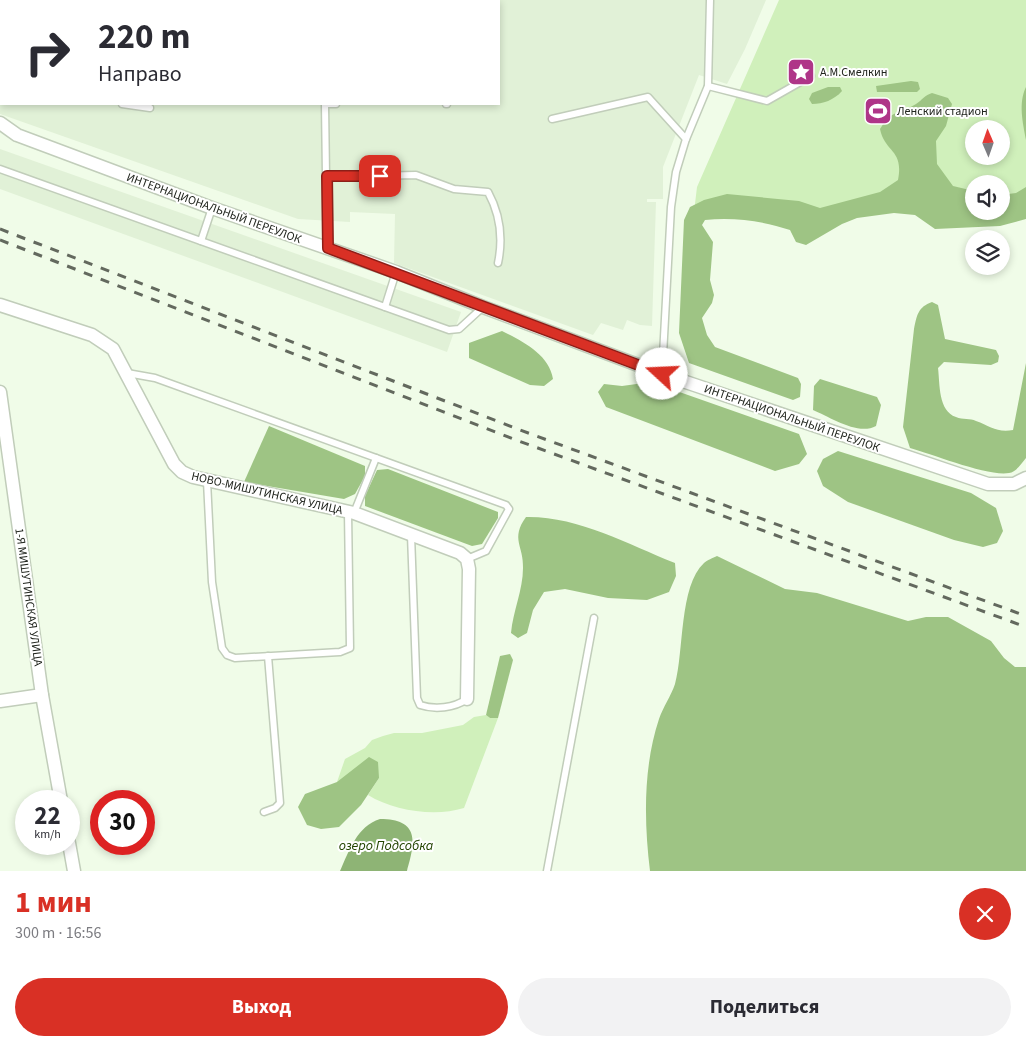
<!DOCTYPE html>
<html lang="ru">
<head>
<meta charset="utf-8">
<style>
	body { margin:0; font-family:"Source Sans 3",sans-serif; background:#f2f2f3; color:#2b2b33; height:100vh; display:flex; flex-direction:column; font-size:19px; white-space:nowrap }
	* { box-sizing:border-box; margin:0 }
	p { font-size:16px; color:#7c7c81 }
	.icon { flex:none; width:28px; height:28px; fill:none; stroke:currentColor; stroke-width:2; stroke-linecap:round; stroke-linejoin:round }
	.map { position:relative; height:871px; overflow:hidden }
	.panel { display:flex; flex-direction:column; background:#fff; flex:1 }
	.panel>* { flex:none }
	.guide { position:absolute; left:0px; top:0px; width:500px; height:105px; box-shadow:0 2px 8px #0003; background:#fff; color:#2b2b33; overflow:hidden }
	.needle { width:32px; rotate:358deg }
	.controls { position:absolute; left:965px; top:120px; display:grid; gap:10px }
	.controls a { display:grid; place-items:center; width:45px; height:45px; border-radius:50%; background:#fff; box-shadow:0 2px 8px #0003; font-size:25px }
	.speed { position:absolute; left:15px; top:790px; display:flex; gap:10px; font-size:25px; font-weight:700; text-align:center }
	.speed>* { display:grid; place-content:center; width:65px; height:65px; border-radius:50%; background:#fff; box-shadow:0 2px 8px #0003; line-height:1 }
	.speed small { font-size:12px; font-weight:400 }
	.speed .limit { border:8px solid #d22; background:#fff; color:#111 }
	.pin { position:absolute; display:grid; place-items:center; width:42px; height:42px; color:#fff; margin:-21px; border-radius:10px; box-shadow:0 2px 8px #0006 }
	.me { position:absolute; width:55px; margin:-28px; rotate:290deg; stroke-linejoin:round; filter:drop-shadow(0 0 4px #0008) }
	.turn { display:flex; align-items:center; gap:18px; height:105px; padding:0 15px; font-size:22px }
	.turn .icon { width:65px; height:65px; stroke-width:2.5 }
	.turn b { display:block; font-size:35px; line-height:42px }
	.round { display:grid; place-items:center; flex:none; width:52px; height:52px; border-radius:26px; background:#f2f2f3 }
	.overview { display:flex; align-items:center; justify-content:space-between; height:85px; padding:0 15px }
	h1 { font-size:30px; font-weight:700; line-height:38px; color:#d93025 }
	.cta { display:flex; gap:10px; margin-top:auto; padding:10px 15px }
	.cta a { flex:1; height:58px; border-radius:30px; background:#d93025; color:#fff; font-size:20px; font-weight:700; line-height:58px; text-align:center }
	.cta a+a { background:#f2f2f3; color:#2b2b33 }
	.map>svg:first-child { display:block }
	.built { fill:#e1f1d7 }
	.green { fill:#d0f0bb; fill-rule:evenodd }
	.forest { fill:#9ec484 }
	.water { fill:#8eb475 }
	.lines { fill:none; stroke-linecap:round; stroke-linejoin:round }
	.lane-casing { stroke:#c1cdba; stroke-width:9 }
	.street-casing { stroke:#c1cdba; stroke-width:15 }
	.lane { stroke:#fff; stroke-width:6 }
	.street { stroke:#fff; stroke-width:12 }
	.rail { stroke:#63695e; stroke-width:3; stroke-dasharray:9 9; stroke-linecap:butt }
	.route-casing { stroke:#8d1f18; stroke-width:12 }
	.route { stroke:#d93025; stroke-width:9 }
	.labels { text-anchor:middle; stroke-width:4; stroke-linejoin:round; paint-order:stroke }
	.poi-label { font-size:12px; fill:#20241d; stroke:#fff; text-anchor:start }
	.street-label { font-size:12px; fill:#20241d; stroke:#fff }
	.water-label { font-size:14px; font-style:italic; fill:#234400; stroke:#fff }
</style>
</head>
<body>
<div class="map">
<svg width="1026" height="871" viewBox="0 0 1026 871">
	<rect width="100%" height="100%" fill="#f0fce8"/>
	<g class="built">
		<polygon points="205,0 766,0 745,49 727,84 699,75 663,167 663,199 647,199 647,202 656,202 652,326 640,325 627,320 623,330 601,323 593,335 394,263 395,214 350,212 350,222 298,219 0,114 1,16 1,104 499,104 499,1 192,1"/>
		<polygon points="0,149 461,312 447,352 0,189"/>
	</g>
	<g class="green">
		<path d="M779,0H1026V211L694,212L697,187ZM974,129H1001V156H974ZM974,184H1001V211H974Z"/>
		<path d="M486,715L490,718H498L464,808C435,817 394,811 368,795L379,778L337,782L345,759L365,748L372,740L383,736L394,733H422L463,725L474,717Z"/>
	</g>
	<g class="forest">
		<polygon points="911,81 918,82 920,89 917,92 877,92 876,86"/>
		<path d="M828,87H840L842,91C834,100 823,104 812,104L809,99L812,93Z"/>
		<path d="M1026,87V140C1023,123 1018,103 1026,87Z"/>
		<path d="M932,93L948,98L952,104L946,126L936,141L937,164L953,186L974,191V211H1001V195L1016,193L1026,187V219L1000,226L935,229L915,215L894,213L857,218L842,224L806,245L796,242L790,230C763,221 734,217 705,220L702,225L713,242L710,280L714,295L712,303L702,318L707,335L715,347L798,378L801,384L800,397L793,400L689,363L679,333L684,220L690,207L704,200L727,194L799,201L820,208L880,192L898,180C904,149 885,153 880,129C893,108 899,115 916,104C922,100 925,95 932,93Z"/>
		<path d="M932,302L938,305L945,339L996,350L999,356L998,362L991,365L944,362L938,368C940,384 938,411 956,417C963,420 970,418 976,421C990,426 997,433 1013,430L1026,363V458C1021,464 1016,472 1009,473C989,477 932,454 910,448L903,427L914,329C917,315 918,307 932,302Z"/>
		<path d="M502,331C522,341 549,354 553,379L544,386L530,385L469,358V343Z"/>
		<path d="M820,379L877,397L881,405L876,426C858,436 830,417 813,410L814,386Z"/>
		<polygon points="651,382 799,434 807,454 799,464 775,471 606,407 598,392 604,384 622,386"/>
		<polygon points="269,426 365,466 365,476 355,494 344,499 244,482"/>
		<polygon points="838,451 971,493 996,508 1003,531 997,543 983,547 954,540 848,502 823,486 817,471 823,459"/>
		<polygon points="388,469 498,512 498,518 482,544 472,546 365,506 365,496 377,470"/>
		<path d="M526,517C578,516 627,544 675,563L676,576L669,592L647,600L608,598L565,589L544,592L533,610L527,633L518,638L511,633C513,611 523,590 523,568C524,546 510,539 526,517Z"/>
		<path d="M717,556L785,589L817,593L908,621L926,617H948L991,641L1004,658L1015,667H1026V871H650C644,822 643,767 659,719C663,707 671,696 675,684C684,652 679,586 704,563C707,560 713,558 717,556Z"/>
		<polygon points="510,654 513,660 498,718 490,718 486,715 500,656"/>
		<polygon points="369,757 378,762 379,778 361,805 339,827 321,829 307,825 298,807 305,794 337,782"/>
	</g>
	<path class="water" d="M380,819C419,819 416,841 407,871H340C349,851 357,826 380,819Z"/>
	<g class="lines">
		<g class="lane-casing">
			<g id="lane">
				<polyline points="304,1 304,0"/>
				<polyline points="0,84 1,83"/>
				<polyline points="708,86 767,101 811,76"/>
				<polyline points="122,104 150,108"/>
				<polyline points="446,104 447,104"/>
				<polyline points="552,119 648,97 686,139"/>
				<polyline points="0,169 449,330 459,329 483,307"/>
				<path d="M327,177L416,175L454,189L488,192C500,214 503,239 498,263"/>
				<polyline points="201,241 212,208"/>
				<polyline points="327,249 325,104 336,104"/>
				<polyline points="385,307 396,272"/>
				<polyline points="127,373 155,378 506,505 509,509 486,551 467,559"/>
				<polyline points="662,374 671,207 676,172 686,139 708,86 710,0"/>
				<polyline points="207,481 212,582 222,648 227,655 235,658 340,652 350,648 348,512"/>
				<polyline points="354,513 376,458"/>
				<path d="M411,535L417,698L420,705C435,710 454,708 467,699"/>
				<polyline points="264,812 275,808 280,803 268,656"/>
				<polyline points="547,871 594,618"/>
			</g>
		</g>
		<g class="street-casing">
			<g id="street">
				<polyline points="0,123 17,135 212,208 396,272 483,307 662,374 988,484 1014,484 1026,478"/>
				<polyline points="0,305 92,335 113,349 174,464 182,472 193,477 354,513 460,553 467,559 469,569 467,699"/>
				<polyline points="0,392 42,695 61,801"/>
				<polyline points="0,701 42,695"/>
				<polyline points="69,843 74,871"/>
			</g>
		</g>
		<use href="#lane" class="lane"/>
		<use href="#street" class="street"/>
		<g class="rail">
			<polyline points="0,26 1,27"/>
			<polyline points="0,38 1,38"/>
			<polyline points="0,229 520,430 1026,616"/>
			<polyline points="0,240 516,440 1026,627"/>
		</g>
	</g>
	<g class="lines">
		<g class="route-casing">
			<polyline id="route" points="380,176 327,176 328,248 662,374"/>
		</g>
		<use href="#route" class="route"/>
	</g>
	<defs>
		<g id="sight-square" transform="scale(1.4375)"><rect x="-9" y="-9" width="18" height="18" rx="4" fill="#af3588" stroke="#fff"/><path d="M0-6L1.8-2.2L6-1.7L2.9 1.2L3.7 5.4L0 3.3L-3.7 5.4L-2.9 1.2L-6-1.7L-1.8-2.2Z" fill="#fff"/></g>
		<g id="stadium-square" transform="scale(1.4375)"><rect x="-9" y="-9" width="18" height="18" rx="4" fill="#af3588" stroke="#fff"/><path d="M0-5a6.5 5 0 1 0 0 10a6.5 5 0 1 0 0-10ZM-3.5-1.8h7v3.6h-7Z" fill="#fff"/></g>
	</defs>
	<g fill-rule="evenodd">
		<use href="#sight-square" x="801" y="72"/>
		<use href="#stadium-square" x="878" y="111"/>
	</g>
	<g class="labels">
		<g class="poi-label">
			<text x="820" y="76">А.М.Смелкин</text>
			<text x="897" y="115">Ленский стадион</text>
		</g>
		<g class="street-label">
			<text transform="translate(214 208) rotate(20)" y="4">ИНТЕРНАЦИОНАЛЬНЫЙ ПЕРЕУЛОК</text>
			<text transform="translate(792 418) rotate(19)" y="4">ИНТЕРНАЦИОНАЛЬНЫЙ ПЕРЕУЛОК</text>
			<text transform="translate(267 493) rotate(13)" y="4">НОВО-МИШУТИНСКАЯ УЛИЦА</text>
			<text transform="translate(29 597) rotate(82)" y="4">1-Я МИШУТИНСКАЯ УЛИЦА</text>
		</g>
		<g class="water-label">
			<text x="386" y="850">озеро Подсобка</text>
		</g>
	</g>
</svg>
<div class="controls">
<a><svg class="needle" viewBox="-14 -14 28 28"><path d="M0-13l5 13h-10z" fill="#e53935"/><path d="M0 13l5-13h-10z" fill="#7c7c81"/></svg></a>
<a><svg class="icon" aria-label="sound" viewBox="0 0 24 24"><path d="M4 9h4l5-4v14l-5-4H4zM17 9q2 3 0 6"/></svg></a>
<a><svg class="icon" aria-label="layers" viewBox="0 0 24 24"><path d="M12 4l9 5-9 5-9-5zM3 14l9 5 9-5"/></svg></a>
</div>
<div class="speed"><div>22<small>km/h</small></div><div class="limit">30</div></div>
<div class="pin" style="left:380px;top:176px;background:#d93025"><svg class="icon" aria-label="arrive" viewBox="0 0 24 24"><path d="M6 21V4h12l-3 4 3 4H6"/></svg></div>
<svg class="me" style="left:662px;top:374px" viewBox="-20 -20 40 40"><circle r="19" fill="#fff"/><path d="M0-13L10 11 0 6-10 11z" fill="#d93025"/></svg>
<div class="guide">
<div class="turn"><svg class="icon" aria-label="right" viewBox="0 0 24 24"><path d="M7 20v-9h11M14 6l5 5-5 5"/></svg><div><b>220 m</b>Направо</div></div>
</div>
</div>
<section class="panel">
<div class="overview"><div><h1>1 мин</h1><p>300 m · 16:56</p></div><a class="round" style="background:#d93025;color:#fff"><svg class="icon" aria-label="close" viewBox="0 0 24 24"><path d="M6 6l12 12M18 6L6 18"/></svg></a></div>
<div class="cta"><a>Выход</a><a>Поделиться</a></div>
</section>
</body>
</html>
